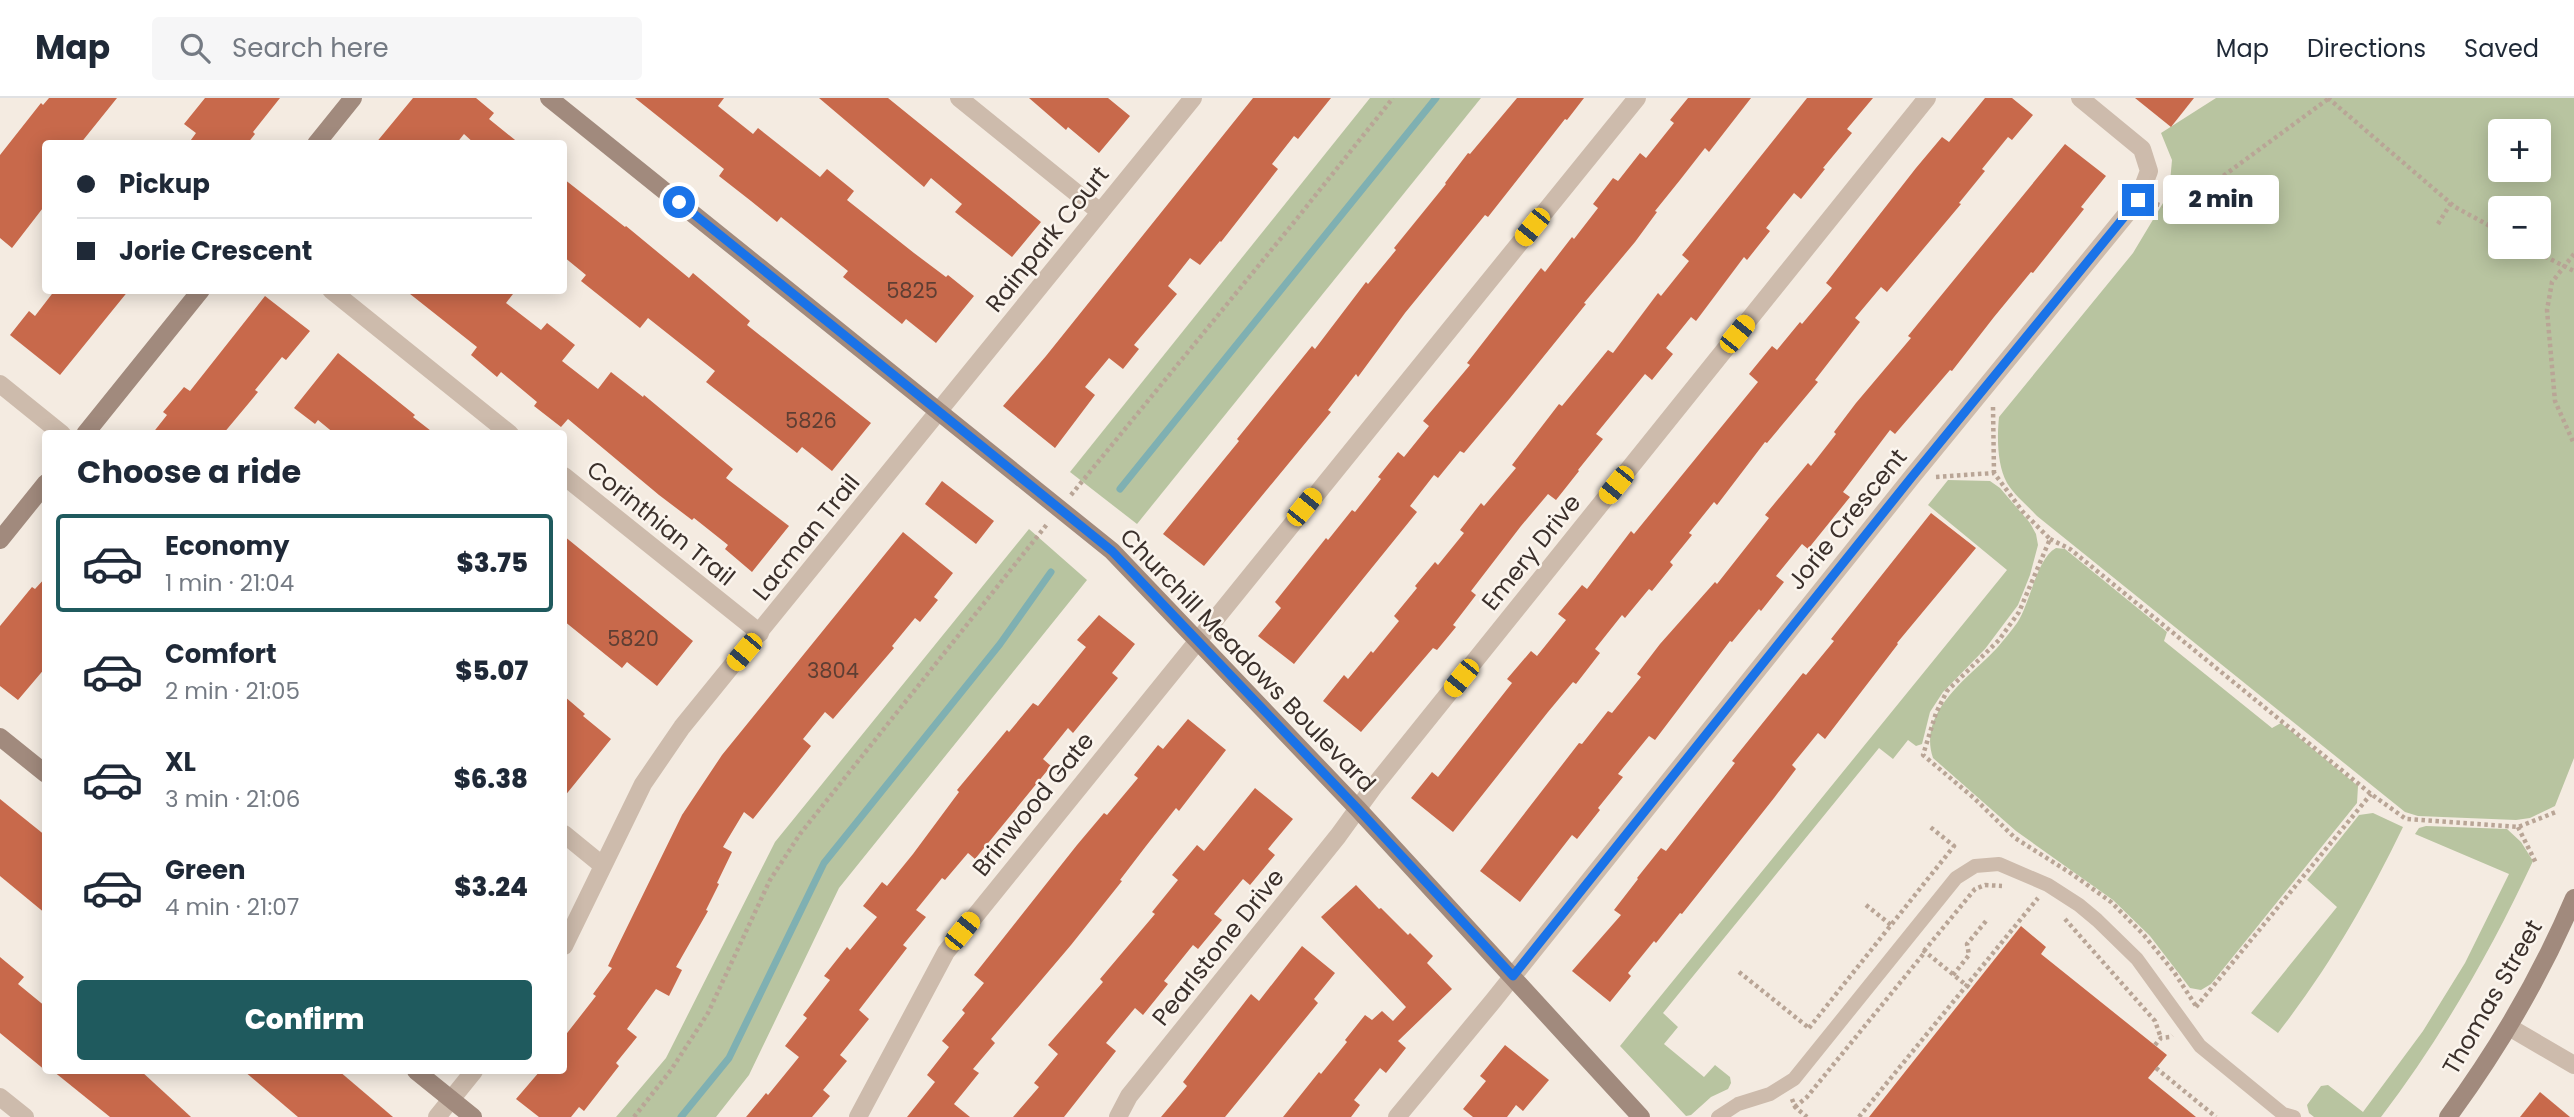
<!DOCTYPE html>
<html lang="en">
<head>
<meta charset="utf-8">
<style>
  body { margin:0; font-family:Poppins,sans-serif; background:#f6f6f7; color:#1f2937; height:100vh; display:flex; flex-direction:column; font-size:26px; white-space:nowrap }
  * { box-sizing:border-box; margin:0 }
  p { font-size:23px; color:#747a83 }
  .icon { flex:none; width:38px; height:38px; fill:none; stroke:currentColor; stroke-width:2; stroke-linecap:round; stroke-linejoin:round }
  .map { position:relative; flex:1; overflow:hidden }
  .panel { position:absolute; left:42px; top:332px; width:525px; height:644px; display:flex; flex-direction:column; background:#fff; border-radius:7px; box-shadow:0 4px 18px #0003 }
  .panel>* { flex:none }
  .banner { position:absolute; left:42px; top:42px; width:525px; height:154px; border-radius:7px; box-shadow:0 4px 18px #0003; display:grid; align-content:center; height:154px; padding:0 35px; background:#fff }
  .controls { position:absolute; left:2488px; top:21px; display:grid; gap:14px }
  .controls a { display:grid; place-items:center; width:63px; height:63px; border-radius:7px; background:#fff; box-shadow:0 4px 18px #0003; font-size:35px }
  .end { position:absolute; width:32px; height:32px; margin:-16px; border:9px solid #1a73e8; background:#fff; box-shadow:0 0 0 4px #fff }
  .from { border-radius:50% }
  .bubble { position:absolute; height:49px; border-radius:7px; background:#fff; box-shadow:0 4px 18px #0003; font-size:23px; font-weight:800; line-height:49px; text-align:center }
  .car { position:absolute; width:21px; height:42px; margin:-21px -10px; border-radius:9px; box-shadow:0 0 5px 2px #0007; background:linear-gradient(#f5c518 24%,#345 0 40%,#f5c518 0 76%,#345 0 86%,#f5c518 0) }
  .banner b { display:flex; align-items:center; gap:24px; height:66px; font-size:26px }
  .banner b+b { border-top:2px solid #e0e1e3 }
  .banner i { width:18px; height:18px; background:#1f2937 }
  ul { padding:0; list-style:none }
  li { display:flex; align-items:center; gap:21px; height:98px; margin:0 14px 10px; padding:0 21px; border:4px solid transparent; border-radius:7px }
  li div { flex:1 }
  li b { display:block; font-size:26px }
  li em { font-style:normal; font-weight:800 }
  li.current { border-color:#1f5a5e }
  li>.icon { width:63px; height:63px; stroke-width:1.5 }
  h2 { padding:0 35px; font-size:32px; line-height:84px }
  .cta { display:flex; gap:14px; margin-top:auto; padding:14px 35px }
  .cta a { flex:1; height:80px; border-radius:7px; background:#1f5a5e; color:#fff; font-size:28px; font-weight:800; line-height:80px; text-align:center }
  header { display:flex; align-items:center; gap:42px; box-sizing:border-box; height:98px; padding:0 35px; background:#fff; border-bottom:2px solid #e0e1e3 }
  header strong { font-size:33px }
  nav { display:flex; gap:38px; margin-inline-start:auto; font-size:24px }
  .search { width:490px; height:63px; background:#f6f6f7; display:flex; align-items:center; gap:18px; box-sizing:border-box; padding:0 24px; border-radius:7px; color:#747a83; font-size:26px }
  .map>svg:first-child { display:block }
</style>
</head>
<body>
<header>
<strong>Map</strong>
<div class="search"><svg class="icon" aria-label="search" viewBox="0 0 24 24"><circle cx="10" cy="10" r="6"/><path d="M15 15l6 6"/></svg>Search here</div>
<nav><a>Map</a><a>Directions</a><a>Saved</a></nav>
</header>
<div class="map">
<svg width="2574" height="1019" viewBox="0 0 2574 1019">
  <rect width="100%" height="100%" fill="#f4ebe1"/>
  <g fill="#b8c4a0" fill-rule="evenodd">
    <path d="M1370,0H1481L1137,426L1070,374Z"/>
    <path d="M2216,0H2574V660L2555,708L2530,720L2516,722L2418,718L2405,714L2037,418C2028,408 2014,397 2007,385C1997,367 1997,339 1999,319L2133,155L2169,95L2172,62L2161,35ZM2501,33H2539V72H2501ZM2501,110H2539V149H2501Z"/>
    <path d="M1948,382L1990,383L2000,390L2030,425L2036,436L2038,447L2030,477L2018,507L1985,551L1943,594L1930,614L1922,646L1916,648L1908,642L1893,661L1879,650L1663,915L1678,929L1664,946L1704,979L1715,967L1730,979L1731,985L1728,991L1711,999L1691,1017L1686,1018L1620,948L2007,472L1928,407Z"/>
    <path d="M1029,431L1087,482L839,790L749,977L716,1019H616L666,960L775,744Z"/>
    <path d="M2056,450L2065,451L2167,534L2164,543L2272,630L2281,625L2358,688L2357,705L2211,886L2201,892L2190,890L2150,838L2113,802L2016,733L1933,660C1917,613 1970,579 1997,550C2004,542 2011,533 2017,525C2031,504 2036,461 2056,450Z"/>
    <path d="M2373,715L2403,729C2366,805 2329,869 2278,935L2251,915L2337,809L2307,782L2359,717Z"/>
    <path d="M2426,728L2507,731L2521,744L2533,763C2491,853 2441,940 2381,1019H2314L2309,1015L2307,1007L2321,988L2328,987L2363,1014L2423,933L2465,865L2509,776L2415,736L2419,730Z"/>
  </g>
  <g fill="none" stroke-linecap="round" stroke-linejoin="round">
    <g stroke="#7fb0b2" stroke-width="7">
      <path d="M1120,391L1436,0"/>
      <path d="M681,1019L729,960L824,765L1000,546L1051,474"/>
    </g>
  </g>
  <g fill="#c8694b">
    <path d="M49,0H117L80,46H46V106L12,150L0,140V57L41,5L43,7Z"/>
    <path d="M205,0H280L253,34L255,36L247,46H188L196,35L184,26Z"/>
    <path d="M413,0H476L494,15L489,21L520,46H475L464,36L456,46H375Z"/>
    <path d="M635,0H724L718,8L753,36L758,30L820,79L827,71L854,93L847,102L914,155L946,179L948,177L974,198L936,245L906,221L902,226L843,179L848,173L781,119L777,124L751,103L719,78L724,71Z"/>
    <path d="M819,0H888L1041,124L1012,159L955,114L962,106L931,80L924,89Z"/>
    <path d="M1029,0H1108L1130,18L1099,55L1068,29L1066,32Z"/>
    <path d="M1253,0H1331L1298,41L1294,38L1272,66L1278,71L1221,144L1220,143L1200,167L1190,160L1168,188L1177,196L1134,247L1139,251L1123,271L1109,260L1085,289L1095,297L1055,350L1003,308L1046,258Z"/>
    <path d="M1517,0H1584L1567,22L1565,21L1488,119L1485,117L1405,215L1358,279L1356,276L1328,312L1331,314L1204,468L1163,436L1239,343L1237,341L1312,248L1315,251L1366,184L1368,186L1396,152L1394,150L1446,86L1445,85L1468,55L1470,56Z"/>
    <path d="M1688,0H1751L1709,54L1705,50L1680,82L1655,113L1657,114L1635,144L1584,205L1586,206L1510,300L1464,355L1460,353L1438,380L1434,377L1410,408L1417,414L1294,566L1258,538L1281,510L1275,504L1326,440L1328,442L1352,412L1355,414L1381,381L1378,379L1398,354L1404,359L1429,328L1423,323L1470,267L1467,265L1541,170L1545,174L1572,139L1574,141L1598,110L1593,106L1613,80L1618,83L1640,55L1646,60L1674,25L1670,22Z"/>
    <path d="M1807,0H1873L1847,31L1852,35L1823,70L1825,71L1801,101L1794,95L1766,130L1770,133L1747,162L1744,159L1696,223L1691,219L1666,250L1673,256L1652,282L1645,276L1596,336L1603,341L1578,372L1579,373L1556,402L1548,396L1521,428L1471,493L1476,497L1453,527L1456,529L1437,552L1433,550L1361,634L1323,603L1344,577L1348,581L1371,553L1373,555L1399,523L1394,518L1417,490L1415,488L1435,464L1438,467L1464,435L1460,432L1481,405L1484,408L1516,370L1512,367L1559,306L1562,308L1608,252L1613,255L1658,195L1661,198L1689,163L1682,157Z"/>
    <path d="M1985,0H2012L2033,17L2012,42L2008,39L1982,71L1985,73L1959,105L1961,106L1887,194L1881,189L1855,220L1860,224L1815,282L1818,284L1767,345L1765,344L1717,407L1714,404L1689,435L1692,437L1670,464L1673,467L1652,493L1649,491L1625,520L1622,517L1595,551L1600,555L1576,586L1573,584L1548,614L1453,734L1411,700L1432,674L1438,679L1512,585L1507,581L1531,553L1537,558L1566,522L1558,516L1582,487L1587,491L1631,433L1634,436L1731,317L1758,284L1749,276L1772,248L1777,252L1800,224L1802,226L1832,190L1826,185L1916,70L1942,39L1949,44Z"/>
    <path d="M2135,0H2194L2171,29Z"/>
    <path d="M2065,46L2106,78L2081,109L2084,111L2033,175L2031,174L1994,219L1952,273L1950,272L1895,336L1890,332L1843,394L1850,399L1808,451L1802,446L1776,478L1784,484L1761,513L1759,511L1732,544L1730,543L1655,642L1649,638L1618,676L1623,679L1598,710L1600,712L1577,741L1572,737L1520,804L1480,773L1579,645L1582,646L1608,613L1612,615L1641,579L1637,576L1660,546L1715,484L1717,486L1769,420L1765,417L1808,365L1811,368L1836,336L1834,334L1856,305L1911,240L1908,238Z"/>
    <path d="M564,81L625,129L626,128L689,180L693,175L750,223L747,227L871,325L832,373L802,349L797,355L706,284L715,273L648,220L640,230L581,183L586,177L564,159Z"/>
    <path d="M55,192H129L60,277L10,237L29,213L35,218Z"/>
    <path d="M405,192H516L506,205L541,232L547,225L575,247L562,263L598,291L611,274L643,299L644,297L733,371L726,380L789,428L752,474L725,451L728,447L694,420L692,422L659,397L568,321L561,329L534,308L537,304L501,274L497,279L471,257L477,249Z"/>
    <path d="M265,198L310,233L286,262L282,259L255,292L258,294L223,336H152L167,317L163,314L184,289L190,293Z"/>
    <path d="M338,255L415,317L413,319L435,336H335L318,322L315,326L294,310Z"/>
    <path d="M942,383L994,423L976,446L925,406Z"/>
    <path d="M1931,415L1976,450L1897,545L1898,546L1825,641L1818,635L1792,667L1796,671L1774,700L1682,816L1680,815L1656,845L1654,843L1628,875L1631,878L1610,904L1572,873L1621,817L1614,812L1638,781L1637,780L1661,750L1666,753L1735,665L1732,663L1803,575L1806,577L1834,543L1831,541Z"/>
    <path d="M903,434L953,475L934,499L938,502L920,524L915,520L892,548L894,550L833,621L825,614L803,641L811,648L753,721L744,714L723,749L732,754L717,785L719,786L706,812L708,813L676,869L682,872L669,898L656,891L627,931L637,939L616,965L619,968L584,1013L579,1009L571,1019H539L516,1001L540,973H564V939L596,898L593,896L612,870L608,868L682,717L722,657Z"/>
    <path d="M564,438L693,543L657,588L627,564L622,570L564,523Z"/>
    <path d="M46,479V569L18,602L0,588V528L32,489L35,491Z"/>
    <path d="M1099,517L1135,546L1112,575L1118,580L1073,635L1068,630L1043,661L1051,668L975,761L968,755L945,782L942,780L916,812L926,819L903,847L907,850L859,912L869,921L840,957L847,963L823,992L830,998L812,1019H746L766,995L768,997L799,959L785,948L807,920L803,917L830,882L824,878L847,849L850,852L877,819L863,808L882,784L887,788L913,756L959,694L957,692L1007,632L1009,634L1033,605L1038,608L1086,549L1077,542Z"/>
    <path d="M564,598L585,616L583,618L611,641L564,699Z"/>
    <path d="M1188,621L1226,652L1179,713L1176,710L1146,748L1120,782L1122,783L1071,847L991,941L995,945L973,971L979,975L954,1006L970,1019H907L935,984L927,977L949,949L942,943L965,915L962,912L984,885L974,877L1077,747L1104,715L1107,717L1138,680L1134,677L1158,647L1163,651Z"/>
    <path d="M1255,690L1293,721L1268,751L1275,757L1250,787L1243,781L1214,816L1222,822L1198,851L1193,847L1164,883L1168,886L1143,917L1135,910L1106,945L1116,953L1064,1019H1013L1039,989L1034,985L1058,956L1048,947L1103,884L1100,881L1155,816L1152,814L1178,782L1172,777L1197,747L1204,753Z"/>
    <path d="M0,701L46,738V816L0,778Z"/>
    <path d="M1356,787L1379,811L1381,810L1408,837L1410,835L1433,858L1427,865L1452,891L1398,943L1406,950L1386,975L1380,970L1354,1002L1360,1007L1351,1019H1283L1319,974L1321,976L1347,944L1345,942L1365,917L1372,922L1382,913L1393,923L1406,909L1321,819Z"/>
    <path d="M2021,828L2046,849L2041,856L2167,957L2148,980L2196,1019H1869Z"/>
    <path d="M1302,848L1335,875L1314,901L1318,905L1225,1019H1161L1187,988L1183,984L1251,896L1259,903Z"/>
    <path d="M0,859L24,879L18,886L46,909V973L0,935Z"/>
    <path d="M1505,947L1549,982L1523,1013L1516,1007L1507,1019H1473L1463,1011L1486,983L1480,978Z"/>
    <path d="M53,973H141L191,1019H110Z"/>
    <path d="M244,973H339L393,1019H298Z"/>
    <path d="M2540,994L2570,1019H2520Z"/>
  </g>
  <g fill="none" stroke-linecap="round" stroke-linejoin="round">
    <g stroke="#b9a596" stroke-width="4.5" stroke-dasharray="3.5 3.5" stroke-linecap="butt">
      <path d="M2328,0L2455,109L2501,134"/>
      <path d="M2156,106L2164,108L2185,106L2328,1"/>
      <path d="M2438,126L2451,105"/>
      <path d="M2526,149L2574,173"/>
      <path d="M2574,156L2552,184L2547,212L2555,303L2574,346"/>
      <path d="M1993,309L1994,375"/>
      <path d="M1936,379L1994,375L2023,414L2050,441L2019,514L1999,542L1947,593L1936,615L1923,657L1974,700L2015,740L2072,776L2111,804L2143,836L2174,874L2196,908"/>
      <path d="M1071,397L1295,123L1393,0"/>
      <path d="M2050,441L2070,451L2371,696L2406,721L2518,729L2556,714"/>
      <path d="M2518,729L2536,765"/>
      <path d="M1866,807L1891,827"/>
      <path d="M2065,821L2155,923L2161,940"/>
      <path d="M1923,852L1971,891"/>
      <path d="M1924,853L1975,791L1985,787L2002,788"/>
      <path d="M1739,874L1809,930"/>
      <path d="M1953,877L1969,857L1967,846L1986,823"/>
      <path d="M2196,909L2371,696"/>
      <path d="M1809,930L1954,748L1929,728"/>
      <path d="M2155,947L2161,940L2170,939L2172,937"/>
      <path d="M2156,970L2216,1019"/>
      <path d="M1792,1001L1795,1009L1807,1019"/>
      <path d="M1795,1009L1807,999L1925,854"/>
      <path d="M634,1019L671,972L708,915L770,782L800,736L1048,425"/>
      <path d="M1859,1019L2038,800"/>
    </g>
    <path stroke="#cdbbac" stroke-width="14" d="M1718,1019L1738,1006L1770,996L1794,981L1956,780L1975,768L1999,766L2048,787L2079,807L2097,822L2137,861L2200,948L2283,1016L2294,1019"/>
    <g stroke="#cdbbac" stroke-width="18">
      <path d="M959,0L1100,114"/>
      <path d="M331,192L510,336"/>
      <path d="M0,286L62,336"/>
      <path d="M564,378L760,535"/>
      <path d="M564,736L602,767"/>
      <path d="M564,848L643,686L682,629L1193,0"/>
      <path d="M2509,929L2574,967"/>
      <path d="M0,999L25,1019"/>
      <path d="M437,1019L474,973"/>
      <path d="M858,1019L946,854L1637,0"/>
      <path d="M1118,1019L1129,998L1338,738L1375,687L1927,0"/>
      <path d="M1397,1019L1493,903L1911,380L2138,102L2149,73L2142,51L2080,0"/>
    </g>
    <g stroke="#a18a7d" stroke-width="18">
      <path d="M549,0L1112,453L1358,711L1641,1019"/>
      <path d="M316,46L353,0"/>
      <path d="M85,336L201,192"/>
      <path d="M0,442L46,385"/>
      <path d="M0,639L46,676"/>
      <path d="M416,973L473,1019"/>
      <path d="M2448,1019C2498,951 2541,878 2574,800"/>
    </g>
  </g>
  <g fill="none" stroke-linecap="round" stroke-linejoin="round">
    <path stroke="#1a73e8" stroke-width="9" d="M679,104L1112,453L1358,711L1513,878L1911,380L2138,102"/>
  </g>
  <g text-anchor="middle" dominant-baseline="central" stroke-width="5" stroke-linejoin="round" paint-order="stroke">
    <g font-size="21" fill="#5e3e33">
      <text x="912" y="192">5825</text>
      <text x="811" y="322">5826</text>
      <text x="633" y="540">5820</text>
      <text x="833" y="572">3804</text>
    </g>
    <g font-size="24" fill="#3b302b" stroke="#fbf5ee">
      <text transform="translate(1047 141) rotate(-51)">Rainpark Court</text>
      <text transform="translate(1847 421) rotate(-51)">Jorie Crescent</text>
      <text transform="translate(661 425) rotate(39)">Corinthian Trail</text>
      <text transform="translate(806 439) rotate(-51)">Lacman Trail</text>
      <text transform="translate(1531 454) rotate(-51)">Emery Drive</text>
      <text transform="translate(1248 562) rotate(46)">Churchill Meadows Boulevard</text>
      <text transform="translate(1033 706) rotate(-51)">Brinwood Gate</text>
      <text transform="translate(1218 849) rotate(-51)">Pearlstone Drive</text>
      <text transform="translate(2492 899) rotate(-60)">Thomas Street</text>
    </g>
  </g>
</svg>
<div class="controls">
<a>+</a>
<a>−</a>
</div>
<i class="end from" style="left:679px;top:104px"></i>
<i class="end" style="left:2138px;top:102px"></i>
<div class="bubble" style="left:2163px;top:77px;width:116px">2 min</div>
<i class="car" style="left:1532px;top:129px;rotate:219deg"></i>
<i class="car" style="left:1737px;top:236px;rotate:39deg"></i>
<i class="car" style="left:1616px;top:387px;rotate:219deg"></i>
<i class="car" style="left:1304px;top:409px;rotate:39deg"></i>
<i class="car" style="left:744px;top:554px;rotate:220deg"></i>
<i class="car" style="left:1461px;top:580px;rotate:219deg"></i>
<i class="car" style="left:962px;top:833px;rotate:39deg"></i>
<div class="banner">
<b><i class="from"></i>Pickup</b>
<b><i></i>Jorie Crescent</b>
</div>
<section class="panel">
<h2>Choose a ride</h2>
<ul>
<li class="current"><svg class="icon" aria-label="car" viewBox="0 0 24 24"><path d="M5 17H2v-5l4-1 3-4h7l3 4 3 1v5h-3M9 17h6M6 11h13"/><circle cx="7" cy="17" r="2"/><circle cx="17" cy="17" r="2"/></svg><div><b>Economy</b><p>1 min · 21:04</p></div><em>$3.75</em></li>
<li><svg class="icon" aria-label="car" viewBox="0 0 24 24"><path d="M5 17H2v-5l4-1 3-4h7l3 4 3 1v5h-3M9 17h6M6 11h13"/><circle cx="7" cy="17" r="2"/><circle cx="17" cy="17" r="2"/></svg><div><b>Comfort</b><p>2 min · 21:05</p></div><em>$5.07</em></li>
<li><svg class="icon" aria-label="car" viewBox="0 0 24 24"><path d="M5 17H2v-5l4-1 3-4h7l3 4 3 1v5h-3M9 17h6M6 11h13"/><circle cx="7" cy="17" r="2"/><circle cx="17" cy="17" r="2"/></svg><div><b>XL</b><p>3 min · 21:06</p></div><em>$6.38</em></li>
<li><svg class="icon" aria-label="car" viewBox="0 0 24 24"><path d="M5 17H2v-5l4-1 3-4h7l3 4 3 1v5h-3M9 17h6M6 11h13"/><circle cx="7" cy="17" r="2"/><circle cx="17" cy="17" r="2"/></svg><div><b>Green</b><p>4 min · 21:07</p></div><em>$3.24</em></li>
</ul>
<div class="cta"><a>Confirm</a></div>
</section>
</div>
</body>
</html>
